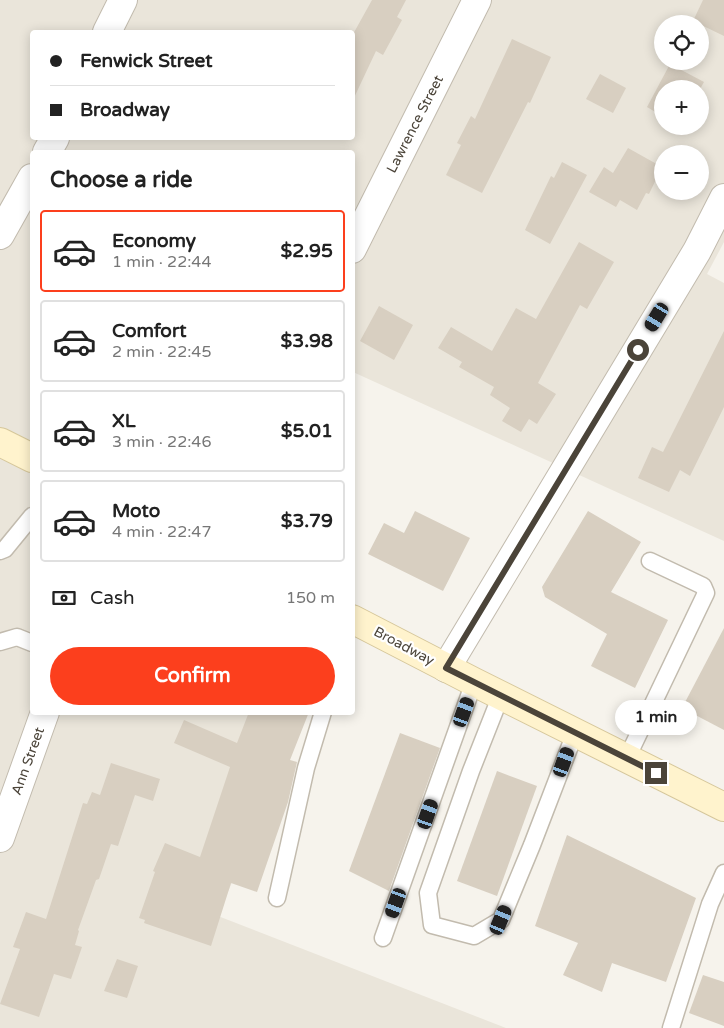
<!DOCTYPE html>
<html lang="en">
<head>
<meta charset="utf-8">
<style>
  body { margin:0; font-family:"Varela Round",sans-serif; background:#f2f2f2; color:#222; height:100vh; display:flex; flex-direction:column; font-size:19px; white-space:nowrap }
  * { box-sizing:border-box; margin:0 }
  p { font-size:16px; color:#767676 }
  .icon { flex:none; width:28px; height:28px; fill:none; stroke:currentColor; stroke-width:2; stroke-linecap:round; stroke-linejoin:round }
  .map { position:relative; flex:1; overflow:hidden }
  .drawer { position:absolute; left:30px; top:150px; width:325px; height:565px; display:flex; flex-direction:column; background:#fff; border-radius:5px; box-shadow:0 2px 12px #0003 }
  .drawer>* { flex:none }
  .guide { position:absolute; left:30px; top:30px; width:325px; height:110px; border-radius:5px; box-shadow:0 2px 12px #0003; display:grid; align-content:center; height:110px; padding:0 20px; background:#fff }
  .fabs { position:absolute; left:654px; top:15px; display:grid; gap:10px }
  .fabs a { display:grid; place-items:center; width:55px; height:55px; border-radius:50%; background:#fff; box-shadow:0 2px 12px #0003; font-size:25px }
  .end { position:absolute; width:22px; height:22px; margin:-11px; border:6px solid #4b4439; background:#fff; box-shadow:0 0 0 2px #fff }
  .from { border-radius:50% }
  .bubble { position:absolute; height:35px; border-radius:18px; background:#fff; box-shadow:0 2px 12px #0003; font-size:16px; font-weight:700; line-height:35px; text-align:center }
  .car { position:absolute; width:15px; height:30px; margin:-15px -8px; border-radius:6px; box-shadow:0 0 4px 1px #0007; background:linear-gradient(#222 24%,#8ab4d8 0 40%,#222 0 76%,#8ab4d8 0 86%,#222 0) }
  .guide b { display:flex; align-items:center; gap:18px; height:48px; font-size:19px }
  .guide b+b { border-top:1px solid #e0e0e0 }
  .guide i { width:12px; height:12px; background:#222 }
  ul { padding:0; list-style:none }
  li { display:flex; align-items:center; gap:15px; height:82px; margin:0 10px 8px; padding:0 10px; border:2px solid #e0e0e0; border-radius:5px }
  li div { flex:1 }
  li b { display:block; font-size:19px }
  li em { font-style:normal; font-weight:700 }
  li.on { border-color:#fc3f1d }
  li>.icon { width:45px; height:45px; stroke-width:1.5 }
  h2 { padding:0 20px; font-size:22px; line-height:60px }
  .pay { display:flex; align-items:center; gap:12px; height:55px; padding:0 20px; font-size:19px }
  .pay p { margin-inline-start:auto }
  .primary-button { display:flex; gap:10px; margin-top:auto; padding:10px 20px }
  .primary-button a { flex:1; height:58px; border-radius:30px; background:#fc3f1d; color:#fff; font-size:20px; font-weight:700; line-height:58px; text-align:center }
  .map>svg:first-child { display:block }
</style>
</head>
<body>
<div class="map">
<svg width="724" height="1028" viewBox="0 0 724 1028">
  <rect width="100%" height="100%" fill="#f6f3ec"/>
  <path fill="#eae5da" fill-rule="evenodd" d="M0,0H724V242L707,274L724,283V541L353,372L352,152H32V712L302,713L218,916L506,1028H0ZM662,24H700V61H662ZM32,32H352V138H32ZM662,89H700V126H662ZM662,154H700V191H662Z"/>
  <g fill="#d8cfc1">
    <path d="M372,0H406L397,17L402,20L383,55L376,51L352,102V36Z"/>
    <path d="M703,0H724V36L693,21Z"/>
    <path d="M512,39L551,57L530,103L528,102L482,193L446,175L461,145L457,143L471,116L475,119Z"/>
    <path d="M670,64L704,82L700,89H662V116L647,107Z"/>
    <path d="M600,74L626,88L613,113L586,99Z"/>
    <path d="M628,148L662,167L649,194L646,193L637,210L620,200L616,207L589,192L604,167L613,173Z"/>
    <path d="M562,162L587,175L550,244L525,230L551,176L554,178Z"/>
    <path d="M579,242L614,262L587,309L580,305L538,383L556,394L537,424L529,419L521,432L502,421L510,408L490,395L494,387L459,367L462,362L438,348L451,327L492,351L516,308L536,319Z"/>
    <path d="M379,306L413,325L394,360L360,341Z"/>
    <path d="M724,331V407L690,476L680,470L669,492L638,478L652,447L663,452Z"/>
    <path d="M415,511L470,538L443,591L368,554L384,523L404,533Z"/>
    <path d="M588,511L641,542L611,592L668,620L635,688L591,666L607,634L545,597L542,587Z"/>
    <path d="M724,628V730L682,708Z"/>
    <path d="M249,712H309L290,760L297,762L288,802L257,892L231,883L211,946L144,923L145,920L139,918L155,872L153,871L165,843L200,857L230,767L174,743L184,720L237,743Z"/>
    <path d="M400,733L440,748L389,891L349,871Z"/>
    <path d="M111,763L160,779L153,801L135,795L118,846L111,844L99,879L96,880L78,930L79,931L75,945L82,947L71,979L54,974L39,1017L0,1004L20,949L13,947L26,912L46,919L83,803L87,804L92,792L100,795Z"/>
    <path d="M497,771L537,786L497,896L457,881Z"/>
    <path d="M567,835L696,898L666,982L612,963L602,992L563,975L578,943L535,926Z"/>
    <path d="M117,959L138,966L127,998L104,991Z"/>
    <path d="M703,975L724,982V1026L689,1013Z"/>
  </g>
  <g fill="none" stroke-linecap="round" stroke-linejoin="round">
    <g stroke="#c2bbae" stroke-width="19">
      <g id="lane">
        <path d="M0,551L5,549L32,516"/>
        <path d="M0,642L17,637L32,643"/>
        <path d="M501,695L471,771L428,893L432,925L474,936L501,920L532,845L575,733"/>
        <path d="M627,758L706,593L703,586L650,561"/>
        <path d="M277,898L306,768L323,712"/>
        <path d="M383,938L474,682"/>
        <path d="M671,1028L710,904L724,873"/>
      </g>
    </g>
    <g stroke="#c2bbae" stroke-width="30">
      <g id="street">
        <path d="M107,32L123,0"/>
        <path d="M47,152L55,138"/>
        <path d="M0,235L32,178"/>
        <path d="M352,249L477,0"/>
        <path d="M446,668L697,251L724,198"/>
        <path d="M0,838L45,712"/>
      </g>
    </g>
    <g stroke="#d6c79b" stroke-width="30">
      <g id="secondary">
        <path d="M0,442L32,458"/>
        <path d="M352,619L474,682L724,807"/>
      </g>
    </g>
    <use href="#lane" stroke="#fff" stroke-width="16"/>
    <use href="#street" stroke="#fff" stroke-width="28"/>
    <use href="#secondary" stroke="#fff3cd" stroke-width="28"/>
  </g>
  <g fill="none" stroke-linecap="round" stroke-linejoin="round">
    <path stroke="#4b4439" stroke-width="6" d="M638,350L446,668L656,773"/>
  </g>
  <g text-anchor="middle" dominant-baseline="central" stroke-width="4.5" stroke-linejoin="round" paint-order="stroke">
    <g font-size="14" fill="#4b4439" stroke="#fff">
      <text transform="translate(415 124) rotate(-63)">Lawrence Street</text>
      <text transform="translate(404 646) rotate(28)">Broadway</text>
      <text transform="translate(28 761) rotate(-70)">Ann Street</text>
    </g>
  </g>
</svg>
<div class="fabs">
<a><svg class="icon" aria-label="locate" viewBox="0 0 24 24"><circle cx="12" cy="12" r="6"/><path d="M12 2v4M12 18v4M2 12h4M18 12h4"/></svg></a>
<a>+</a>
<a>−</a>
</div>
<i class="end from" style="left:638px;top:350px"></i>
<i class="end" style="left:656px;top:773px"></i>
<div class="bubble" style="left:615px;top:700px;width:82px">1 min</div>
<i class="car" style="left:657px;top:317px;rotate:211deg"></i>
<i class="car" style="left:464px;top:712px;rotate:20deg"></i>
<i class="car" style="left:564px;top:762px;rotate:20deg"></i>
<i class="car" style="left:428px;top:814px;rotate:19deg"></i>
<i class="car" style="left:396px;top:903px;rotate:200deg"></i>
<i class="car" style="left:501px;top:920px;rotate:23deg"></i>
<div class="guide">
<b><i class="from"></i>Fenwick Street</b>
<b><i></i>Broadway</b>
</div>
<section class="drawer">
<h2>Choose a ride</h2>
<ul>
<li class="on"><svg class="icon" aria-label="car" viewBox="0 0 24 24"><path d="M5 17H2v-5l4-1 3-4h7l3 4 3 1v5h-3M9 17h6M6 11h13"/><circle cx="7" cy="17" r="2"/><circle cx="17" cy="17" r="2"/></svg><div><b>Economy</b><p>1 min · 22:44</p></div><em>$2.95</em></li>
<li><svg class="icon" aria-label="car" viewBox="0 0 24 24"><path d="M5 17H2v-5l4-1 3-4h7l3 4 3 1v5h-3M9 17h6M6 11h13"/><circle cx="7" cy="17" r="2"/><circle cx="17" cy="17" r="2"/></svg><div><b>Comfort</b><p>2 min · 22:45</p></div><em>$3.98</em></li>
<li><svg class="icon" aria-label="car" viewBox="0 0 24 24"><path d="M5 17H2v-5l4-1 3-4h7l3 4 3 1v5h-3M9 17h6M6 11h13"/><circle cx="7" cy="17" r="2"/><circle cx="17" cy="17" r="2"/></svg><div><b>XL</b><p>3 min · 22:46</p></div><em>$5.01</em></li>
<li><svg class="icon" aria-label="car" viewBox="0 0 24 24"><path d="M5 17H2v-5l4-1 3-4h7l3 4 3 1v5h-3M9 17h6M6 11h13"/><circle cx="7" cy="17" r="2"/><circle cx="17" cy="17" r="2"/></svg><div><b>Moto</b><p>4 min · 22:47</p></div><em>$3.79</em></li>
</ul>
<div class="pay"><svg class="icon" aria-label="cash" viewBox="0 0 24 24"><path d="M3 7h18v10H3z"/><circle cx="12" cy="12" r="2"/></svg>Cash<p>150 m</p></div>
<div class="primary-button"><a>Confirm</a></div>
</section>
</div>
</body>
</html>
